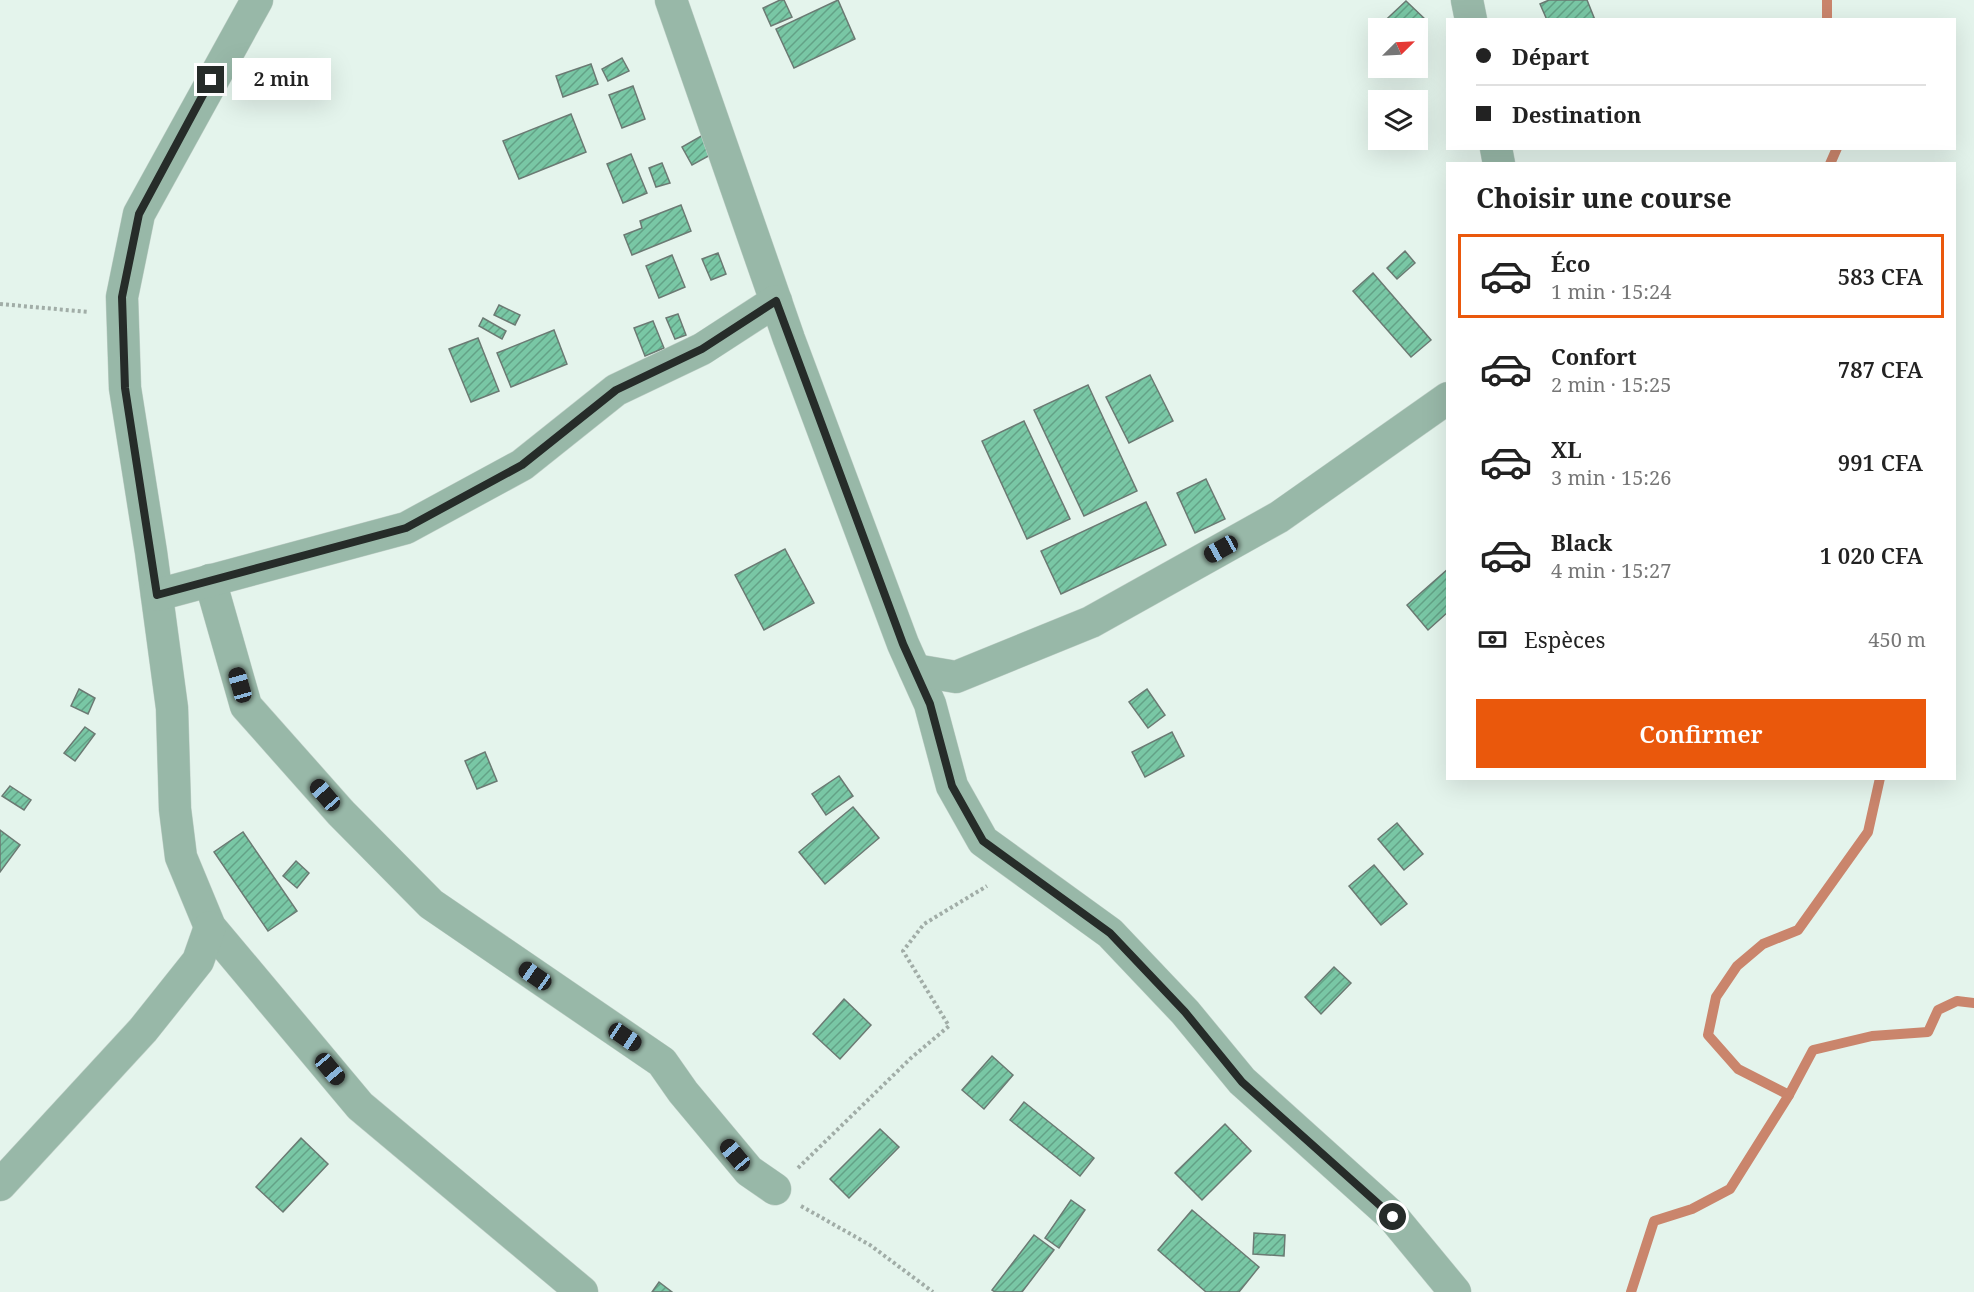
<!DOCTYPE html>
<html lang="fr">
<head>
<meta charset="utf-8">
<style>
  body { margin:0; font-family:"Noto Serif",serif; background:#f2f2f2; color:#222; height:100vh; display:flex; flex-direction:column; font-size:22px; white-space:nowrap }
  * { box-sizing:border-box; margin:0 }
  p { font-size:20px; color:#767676 }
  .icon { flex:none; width:33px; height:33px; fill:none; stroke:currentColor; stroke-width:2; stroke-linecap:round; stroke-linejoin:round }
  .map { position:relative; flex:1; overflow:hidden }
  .details { position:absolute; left:1446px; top:162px; width:510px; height:618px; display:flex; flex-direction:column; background:#fff; border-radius:0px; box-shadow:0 6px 24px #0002 }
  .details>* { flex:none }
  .banner { position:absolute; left:1446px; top:18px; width:510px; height:132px; border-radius:0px; box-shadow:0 6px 24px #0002; display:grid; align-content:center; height:132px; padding:0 30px; background:#fff }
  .needle { width:39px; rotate:66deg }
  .tools { position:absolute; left:1368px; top:18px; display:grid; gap:12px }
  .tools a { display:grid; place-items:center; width:60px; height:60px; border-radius:0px; background:#fff; box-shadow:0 6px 24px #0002; font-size:30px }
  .end { position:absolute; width:27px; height:27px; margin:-14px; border:8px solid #262c29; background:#fff; box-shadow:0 0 0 3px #fff }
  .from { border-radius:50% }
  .bubble { position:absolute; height:42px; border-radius:0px; background:#fff; box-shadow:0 6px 24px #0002; font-size:20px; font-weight:600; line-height:42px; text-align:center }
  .car { position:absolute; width:18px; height:36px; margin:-18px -9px; border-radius:8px; box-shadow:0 0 4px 2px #0007; background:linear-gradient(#222 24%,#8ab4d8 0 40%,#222 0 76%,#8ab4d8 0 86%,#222 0) }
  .banner b { display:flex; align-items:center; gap:21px; height:57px; font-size:22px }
  .banner b+b { border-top:2px solid #e0e0e0 }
  .banner i { width:15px; height:15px; background:#222 }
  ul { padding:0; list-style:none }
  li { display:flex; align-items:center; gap:18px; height:84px; margin:0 12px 9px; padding:0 18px; border:3px solid transparent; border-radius:0px }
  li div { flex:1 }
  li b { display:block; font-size:22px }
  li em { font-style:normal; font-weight:600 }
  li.active { border-color:#ea580c }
  li>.icon { width:54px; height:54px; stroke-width:1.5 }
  h2 { padding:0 30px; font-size:27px; line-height:72px }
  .pay { display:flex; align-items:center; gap:15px; height:66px; padding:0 30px; font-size:22px }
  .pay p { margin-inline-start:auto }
  .button { display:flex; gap:12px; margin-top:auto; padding:12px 30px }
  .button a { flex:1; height:69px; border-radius:0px; background:#ea580c; color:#fff; font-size:24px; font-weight:600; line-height:69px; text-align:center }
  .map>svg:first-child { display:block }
</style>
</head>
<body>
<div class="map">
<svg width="1974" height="1292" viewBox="0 0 1974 1292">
  <defs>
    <pattern id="building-hatch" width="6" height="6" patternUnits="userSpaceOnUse" patternTransform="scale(1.5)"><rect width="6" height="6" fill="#79c7a5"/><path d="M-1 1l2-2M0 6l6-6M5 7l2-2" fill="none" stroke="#63a286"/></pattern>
  </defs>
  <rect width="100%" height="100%" fill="#e4f4ec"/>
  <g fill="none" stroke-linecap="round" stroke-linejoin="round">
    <g stroke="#ca856c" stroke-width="10">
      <path d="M1827,0V20"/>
      <path d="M1830,164L1837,148"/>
      <path d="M1789,1095L1738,1069L1708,1035L1716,997L1737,966L1763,944L1798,930L1868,832L1880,778"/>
      <path d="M1631,1292L1654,1221L1692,1209L1730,1189L1789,1095L1813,1050L1872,1036L1928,1032L1938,1010L1957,1001L1974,1003"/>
    </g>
  </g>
  <g fill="url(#building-hatch)" stroke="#6b7a73" stroke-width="1.5">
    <path d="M780,0H784L792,17L771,26L763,8Z"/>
    <path d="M838,0L855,39L794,68L776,29Z"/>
    <path d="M1549,0H1587L1595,20H1547L1540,4Z"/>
    <path d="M1406,1L1427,21L1418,30L1378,28V35L1374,31Z"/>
    <path d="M622,58L629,71L608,81L602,69Z"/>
    <path d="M591,64L598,84L563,97L556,76Z"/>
    <path d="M633,86L645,119L622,128L609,95Z"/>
    <path d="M571,114L586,152L519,179L503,141Z"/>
    <path d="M703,135L714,153L692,165L682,147Z"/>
    <path d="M631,154L647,193L623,203L607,164Z"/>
    <path d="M662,163L670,183L656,187L649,168Z"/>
    <path d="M681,205L691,231L632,255L624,235L642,228L640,221Z"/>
    <path d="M1405,251L1415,263L1397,279L1387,268Z"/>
    <path d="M718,253L726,274L711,280L702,259Z"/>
    <path d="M672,255L685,287L659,298L646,266Z"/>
    <path d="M1373,273L1431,340L1411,357L1353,291Z"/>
    <path d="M499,305L520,315L515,325L494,315Z"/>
    <path d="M678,314L686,335L675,339L666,318Z"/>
    <path d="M483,318L506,331L502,339L479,326Z"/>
    <path d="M653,321L664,348L645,356L634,328Z"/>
    <path d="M554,330L567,364L511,387L497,353Z"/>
    <path d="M478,338L499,391L471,402L449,349Z"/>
    <path d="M1150,375L1173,421L1129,443L1106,397Z"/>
    <path d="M1088,385L1137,491L1084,516L1034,410Z"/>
    <path d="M1024,421L1070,519L1027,539L982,441Z"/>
    <path d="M1206,479L1225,519L1195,533L1177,493Z"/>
    <path d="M1146,502L1166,545L1061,594L1041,551Z"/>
    <path d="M785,549L814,603L764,630L735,575Z"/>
    <path d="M1448,569V612L1428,630L1407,605Z"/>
    <path d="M79,689L95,698L88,714L71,706Z"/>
    <path d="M1147,689L1165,715L1148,728L1129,702Z"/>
    <path d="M85,727L95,734L75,761L64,753Z"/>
    <path d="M1172,732L1184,756L1145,777L1132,752Z"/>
    <path d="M485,752L497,781L477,789L465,761Z"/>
    <path d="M839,776L853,796L826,815L812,794Z"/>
    <path d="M10,786L31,800L24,810L2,796Z"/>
    <path d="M853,807L879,838L825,884L799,852Z"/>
    <path d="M1397,823L1423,854L1404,870L1378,839Z"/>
    <path d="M0,830L20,845L0,872Z"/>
    <path d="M243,832L297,911L268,931L214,852Z"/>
    <path d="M296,861L309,873L297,888L283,876Z"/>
    <path d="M1374,865L1407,904L1381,925L1349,886Z"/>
    <path d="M1334,967L1351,983L1321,1014L1305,997Z"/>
    <path d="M844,999L871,1025L840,1059L813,1034Z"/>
    <path d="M992,1056L1013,1075L984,1109L962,1090Z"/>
    <path d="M1024,1102L1094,1158L1080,1176L1010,1120Z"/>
    <path d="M1225,1124L1251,1151L1202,1200L1175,1173Z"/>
    <path d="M880,1129L899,1147L849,1198L830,1179Z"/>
    <path d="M301,1138L328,1164L283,1212L256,1187Z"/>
    <path d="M1071,1200L1085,1210L1059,1248L1045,1238Z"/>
    <path d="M1192,1210L1259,1267L1239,1292H1206L1158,1250Z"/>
    <path d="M1254,1233L1285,1235L1284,1256L1253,1254Z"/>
    <path d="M1034,1235L1054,1250L1022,1292H995L992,1290Z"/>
    <path d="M659,1282L672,1292H652Z"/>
  </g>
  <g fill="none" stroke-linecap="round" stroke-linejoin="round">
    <g stroke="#c2d0c9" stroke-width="33">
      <g id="street">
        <path d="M257,0L139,214L122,297L125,388L151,552L172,708L175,809L181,857L210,927L360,1106L582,1292"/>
        <path d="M671,0L789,339L903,644L930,704L952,786L983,841L1110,933L1185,1012L1242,1081L1393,1217L1455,1292"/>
        <path d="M1467,0L1471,20"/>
        <path d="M1496,148L1499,164"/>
        <path d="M210,580L246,706L341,813L431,904L662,1062L683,1092L749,1171L775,1189"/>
        <path d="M157,595L406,528L522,465L616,390L702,349L776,301"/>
        <path d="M915,670L956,677L1091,622L1279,517L1448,398"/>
        <path d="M0,1185L143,1030L198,961L210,927"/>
      </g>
    </g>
    <g stroke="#a1ada7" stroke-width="4" stroke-dasharray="3 3" stroke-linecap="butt">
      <path d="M0,304L89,312"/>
      <path d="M798,1168L911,1058L949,1026L903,951L924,924L987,886"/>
      <path d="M801,1206L870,1245L933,1292"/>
    </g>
    <use href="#street" stroke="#98b8a8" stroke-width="32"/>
  </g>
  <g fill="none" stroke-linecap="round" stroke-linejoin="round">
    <path stroke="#262c29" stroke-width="8" d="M211,80L139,214L122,297L125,388L157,595L406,528L522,465L616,390L702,349L776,301L903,644L930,704L952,786L983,841L1110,933L1185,1012L1242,1082L1393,1217"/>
  </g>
</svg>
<div class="tools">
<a><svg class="needle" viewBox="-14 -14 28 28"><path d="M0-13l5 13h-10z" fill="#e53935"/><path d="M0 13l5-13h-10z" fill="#767676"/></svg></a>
<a><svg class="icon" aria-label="layers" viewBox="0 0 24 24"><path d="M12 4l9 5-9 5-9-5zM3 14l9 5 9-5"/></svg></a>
</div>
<i class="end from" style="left:1393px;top:1217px"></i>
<i class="end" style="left:211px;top:80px"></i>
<div class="bubble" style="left:232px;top:58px;width:99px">2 min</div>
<i class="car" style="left:1221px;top:549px;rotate:241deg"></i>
<i class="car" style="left:240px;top:685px;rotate:344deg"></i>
<i class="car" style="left:325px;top:795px;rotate:319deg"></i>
<i class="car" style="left:535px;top:976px;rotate:305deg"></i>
<i class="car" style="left:625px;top:1037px;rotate:124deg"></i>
<i class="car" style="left:330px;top:1069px;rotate:140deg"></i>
<i class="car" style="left:735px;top:1155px;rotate:320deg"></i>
<div class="banner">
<b><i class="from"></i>Départ</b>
<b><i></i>Destination</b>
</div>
<section class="details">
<h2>Choisir une course</h2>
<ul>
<li class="active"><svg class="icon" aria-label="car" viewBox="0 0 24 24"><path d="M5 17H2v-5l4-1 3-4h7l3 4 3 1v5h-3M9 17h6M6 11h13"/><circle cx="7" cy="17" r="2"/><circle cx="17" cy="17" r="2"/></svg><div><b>Éco</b><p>1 min · 15:24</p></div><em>583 CFA</em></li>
<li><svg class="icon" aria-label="car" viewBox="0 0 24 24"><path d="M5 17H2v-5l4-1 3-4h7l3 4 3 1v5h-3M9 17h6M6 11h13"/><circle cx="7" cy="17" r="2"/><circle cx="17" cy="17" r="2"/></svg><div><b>Confort</b><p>2 min · 15:25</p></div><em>787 CFA</em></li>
<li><svg class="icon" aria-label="car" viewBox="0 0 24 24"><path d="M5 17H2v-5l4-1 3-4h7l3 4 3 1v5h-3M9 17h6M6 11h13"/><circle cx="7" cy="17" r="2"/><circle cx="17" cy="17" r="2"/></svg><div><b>XL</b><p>3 min · 15:26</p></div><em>991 CFA</em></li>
<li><svg class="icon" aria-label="car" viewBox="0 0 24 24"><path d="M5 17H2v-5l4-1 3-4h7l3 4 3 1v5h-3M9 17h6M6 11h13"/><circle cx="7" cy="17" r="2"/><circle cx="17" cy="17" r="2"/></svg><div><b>Black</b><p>4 min · 15:27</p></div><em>1 020 CFA</em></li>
</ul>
<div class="pay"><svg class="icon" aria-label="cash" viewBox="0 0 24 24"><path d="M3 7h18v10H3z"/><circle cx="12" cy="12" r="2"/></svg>Espèces<p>450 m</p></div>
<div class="button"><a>Confirmer</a></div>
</section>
</div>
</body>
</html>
